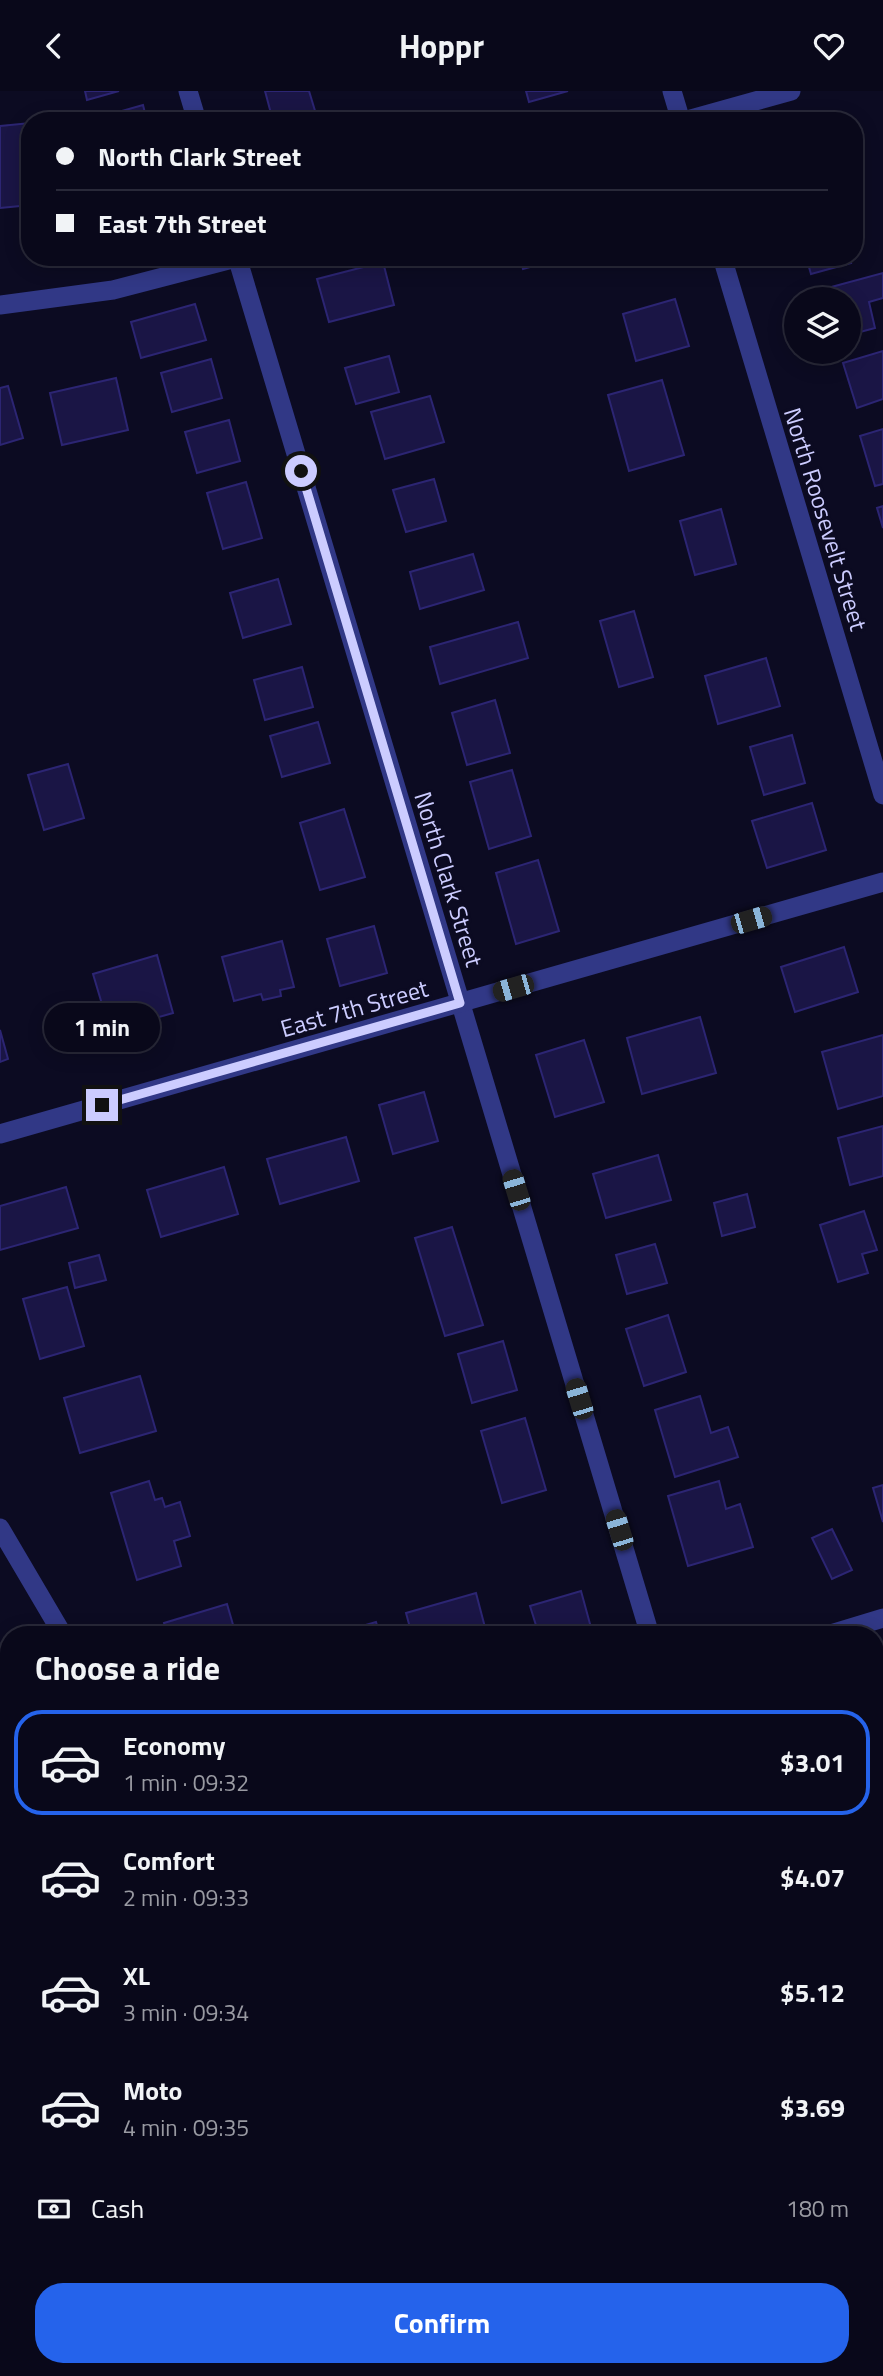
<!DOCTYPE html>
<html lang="en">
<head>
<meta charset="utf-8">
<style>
  body { margin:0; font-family:"Titillium Web",sans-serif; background:#121123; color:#f1f3f6; height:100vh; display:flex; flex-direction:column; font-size:26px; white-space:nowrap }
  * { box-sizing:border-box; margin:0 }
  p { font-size:23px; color:#999aa2 }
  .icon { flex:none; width:38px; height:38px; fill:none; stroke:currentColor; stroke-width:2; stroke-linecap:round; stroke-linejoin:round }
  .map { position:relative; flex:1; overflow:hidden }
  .side { position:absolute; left:0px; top:1535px; width:884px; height:751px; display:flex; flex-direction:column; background:#09081a; border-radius:28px 28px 0 0; box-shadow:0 4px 18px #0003,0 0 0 2px #292939 }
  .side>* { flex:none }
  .guide { position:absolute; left:21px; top:21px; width:842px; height:154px; border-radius:28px; box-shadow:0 4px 18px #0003,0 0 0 2px #292939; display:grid; align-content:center; height:154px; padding:0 35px; background:#09081a }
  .tools { position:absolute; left:784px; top:196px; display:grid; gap:14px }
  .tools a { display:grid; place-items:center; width:77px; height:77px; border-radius:50%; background:#09081a; box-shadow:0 4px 18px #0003,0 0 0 2px #292939; font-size:35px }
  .end { position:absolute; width:32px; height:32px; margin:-16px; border:9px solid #ccf; background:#111; box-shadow:0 0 0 4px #111 }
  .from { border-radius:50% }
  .bubble { position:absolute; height:49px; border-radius:24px; background:#09081a; box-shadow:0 4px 18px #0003,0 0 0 2px #292939; font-size:23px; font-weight:700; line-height:49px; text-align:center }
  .car { position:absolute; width:21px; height:42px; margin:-21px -10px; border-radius:9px; box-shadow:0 0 5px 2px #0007; background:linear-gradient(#222 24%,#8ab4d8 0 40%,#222 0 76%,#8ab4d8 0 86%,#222 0) }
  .guide b { display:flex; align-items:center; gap:24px; height:66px; font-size:26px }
  .guide b+b { border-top:2px solid #292939 }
  .guide i { width:18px; height:18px; background:#f1f3f6 }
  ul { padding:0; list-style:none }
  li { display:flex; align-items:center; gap:21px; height:105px; margin:0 14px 10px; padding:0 21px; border:4px solid transparent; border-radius:28px }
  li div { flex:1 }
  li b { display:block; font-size:26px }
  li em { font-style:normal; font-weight:700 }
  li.current { border-color:#2563eb }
  li>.icon { width:63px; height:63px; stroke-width:1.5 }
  h2 { padding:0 35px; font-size:32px; line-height:84px }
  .pay { display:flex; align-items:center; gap:18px; height:77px; padding:0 35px; font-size:26px }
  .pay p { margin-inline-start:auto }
  .button { display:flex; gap:14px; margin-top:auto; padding:14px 35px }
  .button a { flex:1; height:80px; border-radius:28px; background:#2563eb; color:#fff; font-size:28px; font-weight:700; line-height:80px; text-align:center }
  header { display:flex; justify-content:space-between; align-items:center; height:91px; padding:0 35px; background:#09081a; font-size:32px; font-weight:700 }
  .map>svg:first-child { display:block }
</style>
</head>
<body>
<header><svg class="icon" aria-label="back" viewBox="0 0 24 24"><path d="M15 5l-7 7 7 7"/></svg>Hoppr<svg class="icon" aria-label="heart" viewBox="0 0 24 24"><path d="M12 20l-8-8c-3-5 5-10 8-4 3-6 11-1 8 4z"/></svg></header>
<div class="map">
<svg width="883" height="2285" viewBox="0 0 883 2285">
  <rect width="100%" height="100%" fill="#0c0b22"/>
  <g fill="#1a1545" stroke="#2c2573" stroke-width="2">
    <path d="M85,0H119L87,9Z"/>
    <path d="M265,0H309L316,23L293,30H273Z"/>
    <path d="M526,0H568L529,11Z"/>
    <path d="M143,14L147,30H91L90,29Z"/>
    <path d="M30,32V114L0,117V35Z"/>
    <path d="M520,166H566L523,178Z"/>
    <path d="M618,166H648L621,174Z"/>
    <path d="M806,166H849L851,172L811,183Z"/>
    <path d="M383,171L394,214L329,231L317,188Z"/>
    <path d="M883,182V207L869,211L875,237L849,244V208H827L824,198Z"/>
    <path d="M675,208L689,255L636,270L623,223Z"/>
    <path d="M195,213L206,249L141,267L131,231Z"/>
    <path d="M883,260V308L857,317L843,272Z"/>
    <path d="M389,265L399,301L356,313L345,277Z"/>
    <path d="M211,268L222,307L172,321L161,282Z"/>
    <path d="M116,287L128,339L62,354L50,302Z"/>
    <path d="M662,289L684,364L629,380L608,304Z"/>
    <path d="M8,295L23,347L0,354V297Z"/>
    <path d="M430,305L444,351L385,368L371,321Z"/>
    <path d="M229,329L240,370L197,382L185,341Z"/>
    <path d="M883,338V393L875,395L860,345Z"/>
    <path d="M434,388L446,430L406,441L393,399Z"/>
    <path d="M246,391L262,447L223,458L207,402Z"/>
    <path d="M883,415V437L877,417Z"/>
    <path d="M721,418L736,473L695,484L680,430Z"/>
    <path d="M473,463L484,499L420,518L410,481Z"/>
    <path d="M278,488L291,533L243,547L230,502Z"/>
    <path d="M634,520L653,586L619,596L600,530Z"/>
    <path d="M518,531L528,567L440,593L430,556Z"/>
    <path d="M766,567L780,615L718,633L705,585Z"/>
    <path d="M302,576L313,616L265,629L254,589Z"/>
    <path d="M495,609L510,662L467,674L452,622Z"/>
    <path d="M318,631L330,672L282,686L270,645Z"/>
    <path d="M792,644L805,692L764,704L750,656Z"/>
    <path d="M68,673L84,727L44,739L28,684Z"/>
    <path d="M512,679L531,745L489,758L470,691Z"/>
    <path d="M812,712L826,759L767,777L752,730Z"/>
    <path d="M344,718L365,786L320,799L300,732Z"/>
    <path d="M538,769L559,840L516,853L496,782Z"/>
    <path d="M374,835L387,882L340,895L327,848Z"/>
    <path d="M282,850L294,896L280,899L281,905L263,909L261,903L234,910L222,866Z"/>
    <path d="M844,856L858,901L795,921L781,876Z"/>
    <path d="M157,864L173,922L110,940L93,883Z"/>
    <path d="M700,926L716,982L642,1003L627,947Z"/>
    <path d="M0,939L8,968L0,971Z"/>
    <path d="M883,944V1005L838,1018L822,961Z"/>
    <path d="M584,949L604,1011L555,1026L536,964Z"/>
    <path d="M424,1001L438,1050L393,1063L379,1014Z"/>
    <path d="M883,1035V1085L850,1094L838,1047Z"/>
    <path d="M346,1046L359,1090L280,1113L267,1068Z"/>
    <path d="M658,1064L671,1109L606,1127L593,1083Z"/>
    <path d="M224,1076L238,1123L161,1146L147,1099Z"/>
    <path d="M66,1096L78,1137L0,1159V1115Z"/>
    <path d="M747,1103L755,1136L722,1145L714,1112Z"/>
    <path d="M864,1120L877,1159L862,1163L868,1182L838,1191L820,1134Z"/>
    <path d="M452,1136L483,1234L445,1245L415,1147Z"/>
    <path d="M655,1153L667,1192L627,1203L616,1164Z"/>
    <path d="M99,1164L106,1189L75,1197L69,1172Z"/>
    <path d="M67,1196L84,1255L40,1268L23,1208Z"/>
    <path d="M668,1224L686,1281L644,1295L626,1238Z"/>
    <path d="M503,1250L517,1299L472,1312L458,1263Z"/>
    <path d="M140,1285L156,1340L80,1362L64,1307Z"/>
    <path d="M700,1305L711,1342L728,1336L738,1366L675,1386L655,1319Z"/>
    <path d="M525,1327L546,1399L502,1412L481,1340Z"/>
    <path d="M149,1390L155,1409L162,1407L165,1416L180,1411L190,1445L174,1450L181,1475L137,1489L111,1402Z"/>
    <path d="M719,1390L726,1418L740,1413L753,1456L688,1475L668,1405Z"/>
    <path d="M883,1394V1431L873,1397Z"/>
    <path d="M832,1438L852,1479L832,1488L812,1447Z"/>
    <path d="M581,1500L593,1544H539L530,1515Z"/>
    <path d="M476,1502L487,1544H412L406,1522Z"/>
    <path d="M227,1513L236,1544H167L164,1532Z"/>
    <path d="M376,1531L380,1544H331Z"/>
    <path d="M0,1588L8,1609L0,1612Z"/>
    <path d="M881,1903L883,1934L880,1935L882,1939L875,1941V1905Z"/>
    <path d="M883,1969V2028L878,2030L875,2021V1972Z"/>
    <path d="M883,2059V2107L875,2109V2061Z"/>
    <path d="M94,2277H167L169,2285H96Z"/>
    <path d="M203,2277H247L249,2285H205Z"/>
    <path d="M436,2277H486L489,2285H439Z"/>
    <path d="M792,2277H870L872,2285H794Z"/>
  </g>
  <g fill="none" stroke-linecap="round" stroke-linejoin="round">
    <g stroke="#313886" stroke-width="19">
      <path d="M188,0L197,30"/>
      <path d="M672,0L681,30"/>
      <path d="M684,30L791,0"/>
      <path d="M237,166L650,1544"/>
      <path d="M722,166L883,704"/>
      <path d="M0,214L113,199L240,166"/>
      <path d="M0,1043L883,791"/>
      <path d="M0,1437L63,1544"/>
      <path d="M827,1544L883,1527"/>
      <path d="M0,1733L9,1734"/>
      <path d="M0,2194L9,2191"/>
      <path d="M308,2277L310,2285"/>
    </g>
  </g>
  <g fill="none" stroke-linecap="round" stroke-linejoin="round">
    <path stroke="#ccf" stroke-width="9" d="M102,1014L460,912L301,380"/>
  </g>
  <g text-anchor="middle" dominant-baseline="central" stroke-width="6" stroke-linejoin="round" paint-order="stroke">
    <g font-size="24" fill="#ccf" stroke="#0c0b22">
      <text transform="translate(826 428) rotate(73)">North Roosevelt Street</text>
      <text transform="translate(449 788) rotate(73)">North Clark Street</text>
      <text transform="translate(354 917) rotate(-16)">East 7th Street</text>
    </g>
  </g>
</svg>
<div class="tools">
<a><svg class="icon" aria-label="layers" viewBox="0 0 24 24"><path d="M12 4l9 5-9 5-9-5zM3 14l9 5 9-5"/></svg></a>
</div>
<i class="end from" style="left:301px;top:380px"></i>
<i class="end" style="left:102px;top:1014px"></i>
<div class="bubble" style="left:44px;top:912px;width:116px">1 min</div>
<i class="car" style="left:751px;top:829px;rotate:74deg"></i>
<i class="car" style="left:513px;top:897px;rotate:254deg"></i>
<i class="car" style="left:516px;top:1099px;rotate:343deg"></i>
<i class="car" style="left:579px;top:1308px;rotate:343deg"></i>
<i class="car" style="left:619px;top:1439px;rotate:343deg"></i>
<div class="guide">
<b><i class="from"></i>North Clark Street</b>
<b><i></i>East 7th Street</b>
</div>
<section class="side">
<h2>Choose a ride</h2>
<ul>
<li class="current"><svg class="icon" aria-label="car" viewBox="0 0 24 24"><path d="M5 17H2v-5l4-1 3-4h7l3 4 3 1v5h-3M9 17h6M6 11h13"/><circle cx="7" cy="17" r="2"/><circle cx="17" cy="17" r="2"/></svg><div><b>Economy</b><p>1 min · 09:32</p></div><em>$3.01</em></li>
<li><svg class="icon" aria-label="car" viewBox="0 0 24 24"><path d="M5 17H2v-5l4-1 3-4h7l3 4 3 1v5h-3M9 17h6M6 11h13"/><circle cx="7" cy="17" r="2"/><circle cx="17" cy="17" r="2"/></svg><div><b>Comfort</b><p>2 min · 09:33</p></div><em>$4.07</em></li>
<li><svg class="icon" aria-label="car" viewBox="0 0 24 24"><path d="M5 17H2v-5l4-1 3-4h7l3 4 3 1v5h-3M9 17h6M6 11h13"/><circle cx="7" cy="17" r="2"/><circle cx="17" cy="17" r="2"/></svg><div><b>XL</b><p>3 min · 09:34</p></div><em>$5.12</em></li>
<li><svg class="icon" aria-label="car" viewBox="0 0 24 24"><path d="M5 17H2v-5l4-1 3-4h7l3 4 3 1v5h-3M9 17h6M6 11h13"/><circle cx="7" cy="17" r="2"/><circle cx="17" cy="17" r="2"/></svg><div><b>Moto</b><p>4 min · 09:35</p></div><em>$3.69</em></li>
</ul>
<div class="pay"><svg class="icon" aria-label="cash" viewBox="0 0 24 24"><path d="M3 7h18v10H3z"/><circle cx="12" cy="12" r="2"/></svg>Cash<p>180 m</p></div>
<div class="button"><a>Confirm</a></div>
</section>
</div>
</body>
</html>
